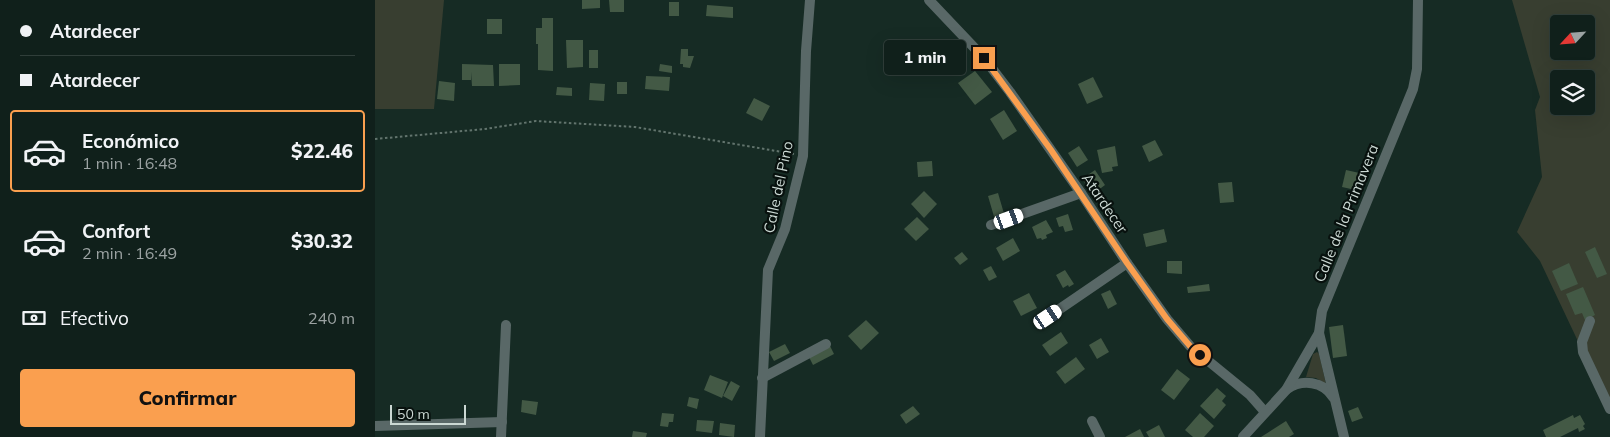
<!DOCTYPE html>
<html lang="es">
<head>
<meta charset="utf-8">
<style>
  body { margin:0; font-family:Mulish,sans-serif; background:#192824; color:#f1f3f6; height:100vh; display:flex; flex-direction:column; font-size:19px; white-space:nowrap }
  * { box-sizing:border-box; margin:0 }
  p { font-size:16px; color:#9ca3a3 }
  .icon { flex:none; width:28px; height:28px; fill:none; stroke:currentColor; stroke-width:2; stroke-linecap:round; stroke-linejoin:round }
  .map { position:relative; flex:1; overflow:hidden }
  .side { display:flex; flex-direction:column; background:#10201b; width:375px }
  .side>* { flex:none }
  .top-card { display:grid; align-content:center; height:110px; padding:0 20px; background:#10201b }
  .needle { width:32px; rotate:244deg }
  .fabs { position:absolute; left:1175px; top:15px; display:grid; gap:10px }
  .fabs a { display:grid; place-items:center; width:45px; height:45px; border-radius:5px; background:#10201b; box-shadow:0 5px 20px #0002,0 0 0 1px #303e3a; font-size:25px }
  .scale { position:absolute; left:15px; bottom:12px; width:76px; box-sizing:border-box; padding-left:5px; border:2px solid #cbd8d3; border-top:0; font-size:14px; line-height:18px; white-space:nowrap; color:#cbd8d3; -webkit-text-stroke:4px #08110e; paint-order:stroke }
  .end { position:absolute; width:22px; height:22px; margin:-11px; border:6px solid #fa9f4f; background:#111; box-shadow:0 0 0 2px #111 }
  .from { border-radius:50% }
  .bubble { position:absolute; height:35px; border-radius:5px; background:#10201b; box-shadow:0 5px 20px #0002,0 0 0 1px #303e3a; font-size:16px; font-weight:800; line-height:35px; text-align:center }
  .car { position:absolute; width:15px; height:30px; margin:-15px -8px; border-radius:6px; box-shadow:0 0 4px 1px #0007; background:linear-gradient(#fff 24%,#345 0 40%,#fff 0 76%,#345 0 86%,#fff 0) }
  .top-card b { display:flex; align-items:center; gap:18px; height:48px; font-size:19px }
  .top-card b+b { border-top:1px solid #303e3a }
  .top-card i { width:12px; height:12px; background:#f1f3f6 }
  ul { padding:0; list-style:none }
  li { display:flex; align-items:center; gap:15px; height:82px; margin:0 10px 8px; padding:0 10px; border:2px solid transparent; border-radius:5px }
  li div { flex:1 }
  li b { display:block; font-size:19px }
  li em { font-style:normal; font-weight:800 }
  li.selected { border-color:#fa9f4f }
  li>.icon { width:45px; height:45px; stroke-width:1.5 }
  .pay { display:flex; align-items:center; gap:12px; height:55px; padding:0 20px; font-size:19px }
  .pay p { margin-inline-start:auto }
  .primary-button { display:flex; gap:10px; margin-top:auto; padding:10px 20px }
  .primary-button a { flex:1; height:58px; border-radius:5px; background:#fa9f4f; color:#111; font-size:20px; font-weight:800; line-height:58px; text-align:center }
  main { display:flex; flex:1; min-height:0 }
  .map>svg:first-child { display:block }
</style>
</head>
<body>
<main>
<section class="side">
<div class="top-card">
<b><i class="from"></i>Atardecer</b>
<b><i></i>Atardecer</b>
</div>
<ul>
<li class="selected"><svg class="icon" aria-label="car" viewBox="0 0 24 24"><path d="M5 17H2v-5l4-1 3-4h7l3 4 3 1v5h-3M9 17h6M6 11h13"/><circle cx="7" cy="17" r="2"/><circle cx="17" cy="17" r="2"/></svg><div><b>Económico</b><p>1 min · 16:48</p></div><em>$22.46</em></li>
<li><svg class="icon" aria-label="car" viewBox="0 0 24 24"><path d="M5 17H2v-5l4-1 3-4h7l3 4 3 1v5h-3M9 17h6M6 11h13"/><circle cx="7" cy="17" r="2"/><circle cx="17" cy="17" r="2"/></svg><div><b>Confort</b><p>2 min · 16:49</p></div><em>$30.32</em></li>
</ul>
<div class="pay"><svg class="icon" aria-label="cash" viewBox="0 0 24 24"><path d="M3 7h18v10H3z"/><circle cx="12" cy="12" r="2"/></svg>Efectivo<p>240 m</p></div>
<div class="primary-button"><a>Confirmar</a></div>
</section>
<div class="map">
<svg width="1235" height="437" viewBox="0 0 1235 437">
  <rect width="100%" height="100%" fill="#162b24"/>
  <g fill="#383e30" fill-rule="evenodd">
    <path d="M0,0H69L59,109H0Z"/>
    <path d="M1137,0H1235V409L1165,261L1142,232L1167,177L1160,110L1165,97ZM1184,24H1211V51H1184ZM1184,79H1211V106H1184Z"/>
    <path d="M942,352L944,354L951,384L941,378L931,377L938,354Z"/>
  </g>
  <g fill="#435945">
    <path d="M207,0H225V8L207,9Z"/>
    <path d="M234,0H249V12H235Z"/>
    <rect x="294" y="2" width="10" height="14"/>
    <path d="M332,5L358,7V18L331,16Z"/>
    <path d="M167,18H178V71L163,70V44H161V28H167Z"/>
    <rect x="112" y="19" width="15" height="15"/>
    <path d="M191,40H208V67L192,68Z"/>
    <path d="M306,49H313V56H319L315,68L308,67V64H305Z"/>
    <rect x="214" y="50" width="9" height="18"/>
    <path d="M87,64L118,65L119,86H97L96,72V80H87Z"/>
    <path d="M124,64H145V85L124,86Z"/>
    <path d="M285,64L297,66V73L284,71Z"/>
    <path d="M600,71L617,92L600,105L583,83Z"/>
    <path d="M271,76L295,77L294,91L270,89Z"/>
    <path d="M718,77L728,97L712,104L703,84Z"/>
    <path d="M64,81L80,83L79,101L62,99Z"/>
    <rect x="242" y="82" width="10" height="12"/>
    <path d="M215,83L230,84L229,101L214,100Z"/>
    <path d="M182,87L197,88V96L181,95Z"/>
    <path d="M379,98L395,106L387,121L371,113Z"/>
    <path d="M629,110L642,131L628,140L615,119Z"/>
    <path d="M780,140L788,155L774,162L767,146Z"/>
    <path d="M704,146L713,160L702,167L693,153Z"/>
    <path d="M740,146L743,166L737,167L738,171L727,173L722,150Z"/>
    <path d="M557,161L558,176L543,177L542,162Z"/>
    <path d="M720,170L730,185L718,194L707,179Z"/>
    <path d="M971,170L989,174L985,191L967,187Z"/>
    <path d="M857,182L859,202L845,203L843,183Z"/>
    <path d="M549,191L562,204L549,218L536,204Z"/>
    <path d="M623,193L630,217L620,220L613,196Z"/>
    <path d="M693,214L698,230L690,232L688,226L684,227L681,218Z"/>
    <path d="M542,217L554,229L541,241L529,229Z"/>
    <path d="M671,220L678,232L671,235L672,238L667,240L666,238L662,239L657,227Z"/>
    <path d="M789,229L792,242L771,247L768,234Z"/>
    <path d="M638,238L645,251L628,261L621,248Z"/>
    <path d="M1220,247L1232,274L1222,278L1210,252Z"/>
    <path d="M587,252L593,259L585,265L579,258Z"/>
    <path d="M792,261H807V274L792,273Z"/>
    <path d="M1194,263L1203,284L1186,291L1177,271Z"/>
    <path d="M616,266L622,277L614,281L608,270Z"/>
    <path d="M690,270L699,284L694,287L693,285L688,288L681,275Z"/>
    <path d="M834,284L835,291L813,293L812,287Z"/>
    <path d="M1208,287L1220,315L1210,320L1207,313L1200,315L1191,294Z"/>
    <path d="M735,290L742,304L733,309L726,294Z"/>
    <path d="M654,293L662,308L646,316L638,301Z"/>
    <path d="M491,320L504,333L486,350L473,336Z"/>
    <path d="M968,325L972,356L958,358L954,327Z"/>
    <path d="M686,332L693,343L675,356L667,345Z"/>
    <path d="M726,338L734,352L722,359L714,345Z"/>
    <path d="M410,344L415,353L399,361L394,352Z"/>
    <path d="M455,346L459,354L438,365L434,357Z"/>
    <path d="M701,357L710,369L690,384L681,372Z"/>
    <path d="M802,369L815,379L799,400L786,390Z"/>
    <path d="M335,375L353,382L347,398L329,390Z"/>
    <path d="M356,381L365,386L357,401L348,396Z"/>
    <path d="M842,388L851,396L847,401L851,405L839,419L825,406Z"/>
    <path d="M314,397L324,399L322,409L312,406Z"/>
    <path d="M147,400L163,402L161,415L146,412Z"/>
    <path d="M538,406L545,414L531,424L525,415Z"/>
    <path d="M983,407L988,418L977,422L973,411Z"/>
    <path d="M287,413L299,414L298,422H294L293,427L285,426Z"/>
    <path d="M825,413L839,426L829,437H818L810,430Z"/>
    <path d="M1198,415L1199,418L1205,415L1210,424L1208,426L1210,429L1204,432L1203,428L1185,437H1171L1168,430Z"/>
    <path d="M322,420L339,421L337,433L321,431Z"/>
    <path d="M911,421L919,434L914,437H886Z"/>
    <path d="M345,423L360,425L359,437L344,435Z"/>
    <path d="M784,425L790,437H774L771,432Z"/>
    <path d="M765,429L769,437H750Z"/>
    <path d="M258,431L272,433L271,437H257Z"/>
  </g>
  <g fill="none" stroke-linecap="round" stroke-linejoin="round">
    <path stroke="#62746d" stroke-width="2" stroke-dasharray="2.5 2.5" stroke-linecap="butt" d="M0,139L110,129L161,121L260,127L419,154"/>
    <g stroke="#596867" stroke-width="10">
      <path d="M554,0L609,58L635,92L706,193L752,263L792,319L815,346L875,395L890,412"/>
      <path d="M616,225L706,193"/>
      <path d="M673,317L752,263"/>
      <path d="M1215,321L1207,342L1208,352L1235,409"/>
      <path d="M387,378L451,344"/>
      <path d="M912,389C927,379 948,381 958,397"/>
      <path d="M717,421L725,437"/>
      <path d="M0,426L127,422"/>
      <path d="M126,437L131,325"/>
      <path d="M385,437L393,270L410,229L428,156L431,51L435,0"/>
      <path d="M868,437L911,390L944,333"/>
      <path d="M969,437L944,333L947,311L1038,89L1042,69L1043,0"/>
    </g>
  </g>
  <g fill="none" stroke-linecap="round" stroke-linejoin="round">
    <path stroke="#fa9f4f" stroke-width="6" d="M609,58L676,150L752,263L792,319L815,346L825,355"/>
  </g>
  <g text-anchor="middle" dominant-baseline="central" stroke-width="4.5" stroke-linejoin="round" paint-order="stroke">
    <g font-size="15" fill="#cbd8d3" stroke="#08110e">
      <text transform="translate(403 187) rotate(-78)">Calle del Pino</text>
      <text transform="translate(730 203) rotate(56)">Atardecer</text>
      <text transform="translate(971 213) rotate(-68)">Calle de la Primavera</text>
    </g>
  </g>
</svg>
<div class="fabs">
<a><svg class="needle" viewBox="-14 -14 28 28"><path d="M0-13l5 13h-10z" fill="#e53935"/><path d="M0 13l5-13h-10z" fill="#9ca3a3"/></svg></a>
<a><svg class="icon" aria-label="layers" viewBox="0 0 24 24"><path d="M12 4l9 5-9 5-9-5zM3 14l9 5 9-5"/></svg></a>
</div>
<div class="scale">50 m</div>
<i class="end from" style="left:825px;top:355px"></i>
<i class="end" style="left:609px;top:58px"></i>
<div class="bubble" style="left:509px;top:40px;width:82px">1 min</div>
<i class="car" style="left:634px;top:219px;rotate:70deg"></i>
<i class="car" style="left:673px;top:317px;rotate:56deg"></i>
</div>
</main>
</body>
</html>
